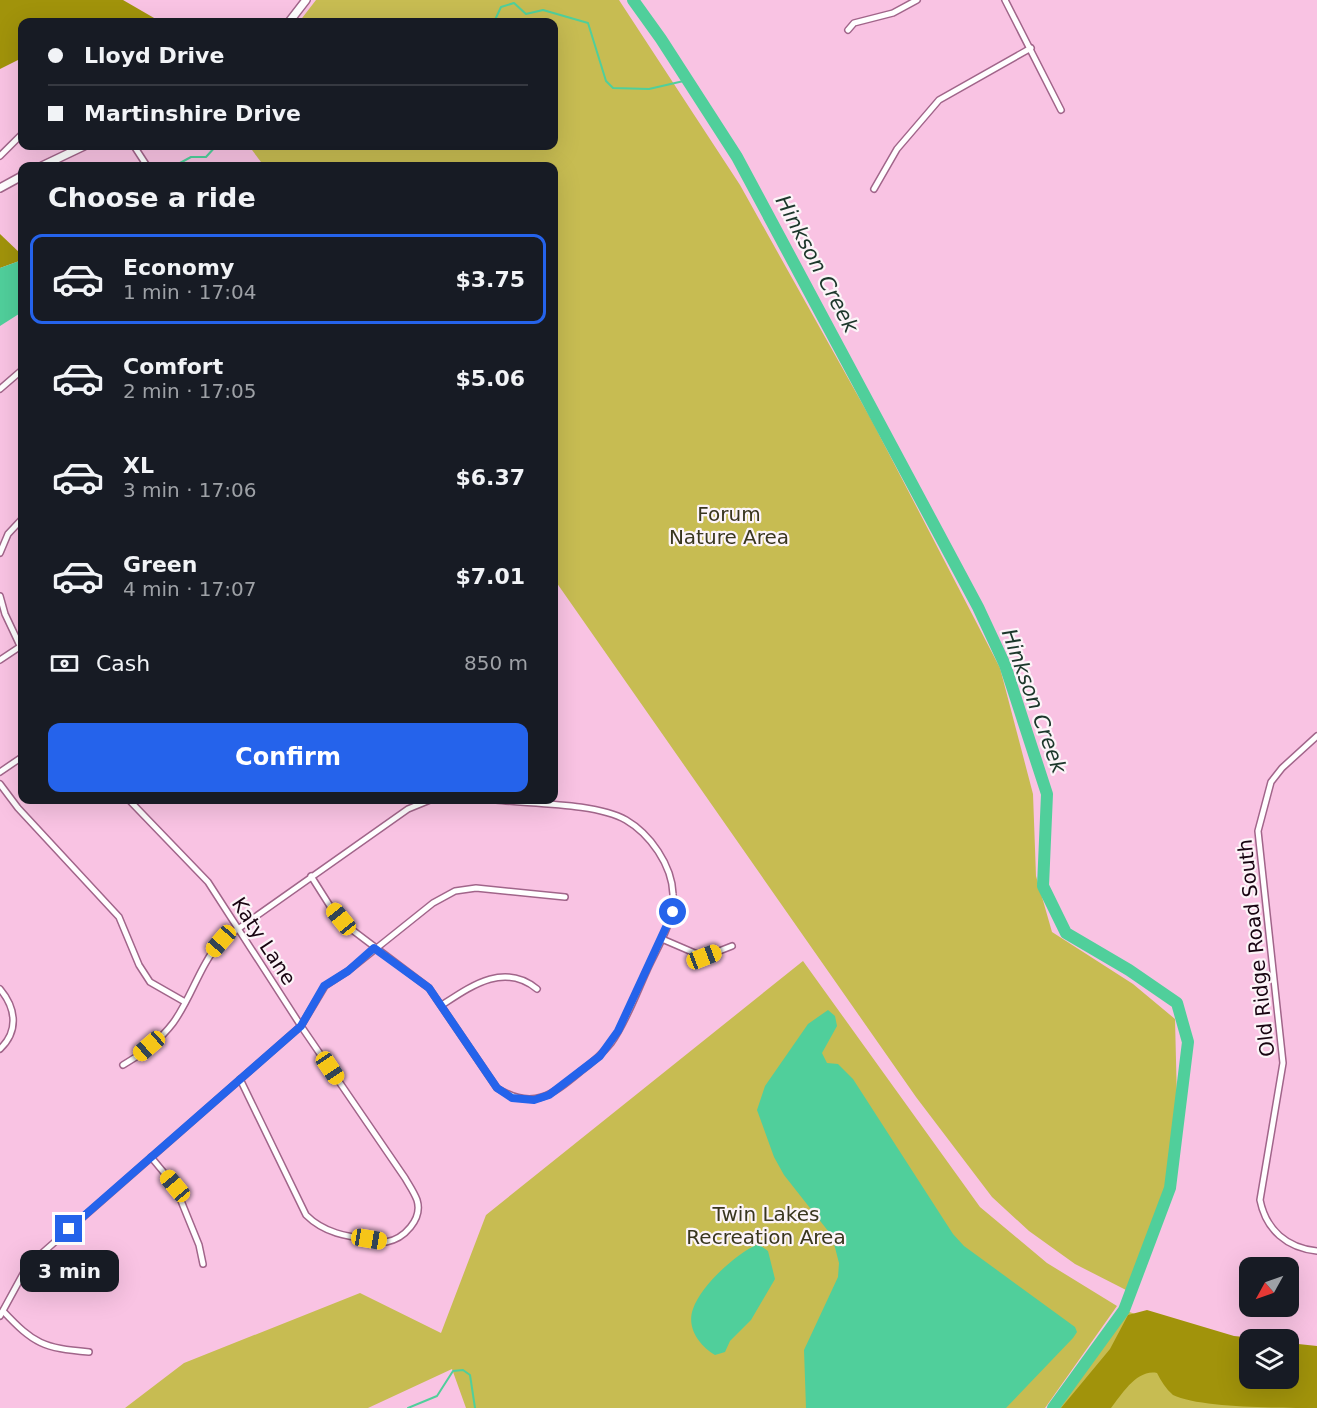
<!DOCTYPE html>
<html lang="en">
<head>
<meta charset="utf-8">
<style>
  body { margin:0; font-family:"DejaVu Sans",sans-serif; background:#242831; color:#f1f3f6; height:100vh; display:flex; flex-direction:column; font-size:22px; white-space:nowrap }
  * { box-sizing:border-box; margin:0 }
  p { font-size:20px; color:#9ea1a6 }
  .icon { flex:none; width:33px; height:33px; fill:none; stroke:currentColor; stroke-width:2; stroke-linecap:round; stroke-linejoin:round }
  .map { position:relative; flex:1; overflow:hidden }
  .panel { position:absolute; left:18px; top:162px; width:540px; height:642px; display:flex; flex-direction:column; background:#171b24; border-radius:12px; box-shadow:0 6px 24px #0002 }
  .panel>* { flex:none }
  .banner { position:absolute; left:18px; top:18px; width:540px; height:132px; border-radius:12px; box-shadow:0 6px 24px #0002; display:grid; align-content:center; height:132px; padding:0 30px; background:#171b24 }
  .needle { width:39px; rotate:230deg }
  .fabs { position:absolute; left:1239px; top:1257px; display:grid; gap:12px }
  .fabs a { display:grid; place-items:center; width:60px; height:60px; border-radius:12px; background:#171b24; box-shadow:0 6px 24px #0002; font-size:30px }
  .end { position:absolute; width:27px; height:27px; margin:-14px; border:8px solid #2563eb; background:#fff; box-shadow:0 0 0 3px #fff }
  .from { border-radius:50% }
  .bubble { position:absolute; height:42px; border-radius:12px; background:#171b24; box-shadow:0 6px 24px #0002; font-size:20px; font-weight:700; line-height:42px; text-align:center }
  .car { position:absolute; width:18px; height:36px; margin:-18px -9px; border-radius:8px; box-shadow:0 0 4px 2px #0007; background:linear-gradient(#f5c518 24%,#345 0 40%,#f5c518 0 76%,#345 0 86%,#f5c518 0) }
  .banner b { display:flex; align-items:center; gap:21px; height:57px; font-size:22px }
  .banner b+b { border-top:2px solid #363941 }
  .banner i { width:15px; height:15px; background:#f1f3f6 }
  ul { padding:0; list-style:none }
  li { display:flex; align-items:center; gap:18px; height:90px; margin:0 12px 9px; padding:0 18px; border:3px solid transparent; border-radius:12px }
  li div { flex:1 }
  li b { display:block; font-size:22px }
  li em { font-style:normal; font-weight:700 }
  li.active { border-color:#2563eb }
  li>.icon { width:54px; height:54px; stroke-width:1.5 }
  h2 { padding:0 30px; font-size:27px; line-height:72px }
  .pay { display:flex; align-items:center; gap:15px; height:66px; padding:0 30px; font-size:22px }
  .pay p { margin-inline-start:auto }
  .primary-button { display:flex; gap:12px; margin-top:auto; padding:12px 30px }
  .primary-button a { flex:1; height:69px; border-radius:12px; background:#2563eb; color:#fff; font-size:24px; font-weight:700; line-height:69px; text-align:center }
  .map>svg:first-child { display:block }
</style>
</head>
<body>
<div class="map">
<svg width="1317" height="1408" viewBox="0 0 1317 1408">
  <rect width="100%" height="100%" fill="#f9c3e3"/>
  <g fill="#c7bc52">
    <path d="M316,0H619L740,185L872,421L1000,668L1033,794L1036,876L1052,932L1133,984L1175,1019L1177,1101L1166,1198L1126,1290L1075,1264L1029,1231L992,1197L916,1097L554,579V166H264L249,146H554V22H299Z"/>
    <path d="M803,961L980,1207L1047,1263L1117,1306L1045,1408H466L452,1369L368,1408H125L184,1363L360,1293L441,1333L486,1215Z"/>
    <path d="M1124,1310L1235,1350L1250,1378H1288L1317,1408H1053Z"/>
  </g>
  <g fill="#a1930b">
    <path d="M0,0H123L161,22H22V58L0,69Z"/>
    <path d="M0,234L22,255V260L0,268Z"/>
    <path d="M1147,1310L1234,1336L1264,1339L1250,1340V1378H1288L1289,1343L1317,1346V1408C1283,1408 1199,1408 1173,1395C1166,1389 1161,1381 1157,1373C1137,1369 1122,1394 1111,1408H1061L1110,1349L1128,1315Z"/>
  </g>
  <g fill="#50cf9b">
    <path d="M22,260V312L0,326V268Z"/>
    <path d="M828,1010L835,1016L837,1026L822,1053L827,1063L838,1064L853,1079L953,1234L964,1246L1075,1327L1077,1332L1073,1338L1006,1408H806L804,1350L838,1277L839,1263L832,1236L784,1175L774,1157L757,1110L765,1086L808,1024Z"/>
    <path d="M758,1244L768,1251L775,1279L751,1320L730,1341L725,1352L715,1355C700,1346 686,1328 693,1309C701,1285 736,1254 758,1244Z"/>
  </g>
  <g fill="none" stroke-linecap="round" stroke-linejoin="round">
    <g stroke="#50cf9b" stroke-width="2">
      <path d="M494,22L501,7L514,3L526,14L543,10L588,23L606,81L613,88L649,89L688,80"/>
      <path d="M180,163L191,157H206L216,146"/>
      <path d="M408,1408L437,1396L453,1371L463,1370L470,1375L475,1408"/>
    </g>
    <path stroke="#50cf9b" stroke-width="12" d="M633,0L661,39L737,157L978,607L1005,665L1047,794L1043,886L1066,933L1129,970L1177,1003L1188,1042L1170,1188L1124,1310L1053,1408"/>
    <g stroke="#a1658a" stroke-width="8">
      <g id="minor">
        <path d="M1005,0L1061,110"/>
        <path d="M848,30L854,23L893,13L917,0"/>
        <path d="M134,146L147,166"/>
        <path d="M0,156L22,134"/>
        <path d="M874,189L897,149L939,100L1031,48"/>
        <path d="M0,389L22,370"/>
        <path d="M0,553L8,534L22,519"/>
        <path d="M0,596L5,614L22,650"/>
        <path d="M0,660L21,646"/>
        <path d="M1317,736L1282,768L1271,782L1258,831L1283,1063L1260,1200C1266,1230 1287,1248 1317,1251"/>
        <path d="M0,772L22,757"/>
        <path d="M0,784L18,808L119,917L139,965L150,982L185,1002"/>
        <path d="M129,800L208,882L301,1026L405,1178C409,1185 414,1192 417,1200C423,1219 404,1239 386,1242C356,1237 328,1237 306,1215L240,1079"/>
        <path d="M311,876L330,906L351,929L429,988L497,1088C533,1111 552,1095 581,1071C592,1063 602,1054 611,1043C626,1022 636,994 647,970C658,946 675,920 673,894C672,865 650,834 626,820C596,803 531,804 496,800"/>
        <path d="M662,939L704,957L732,946"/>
        <path d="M0,989C16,1008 19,1031 0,1049"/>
        <path d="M442,1005C471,986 504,962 537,989"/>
        <path d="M123,1065C141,1055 161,1039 173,1023C192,997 199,966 221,941L408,809L430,800"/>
        <path d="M151,1157L175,1186L199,1245L203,1264"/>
        <path d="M3,1311C34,1344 43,1348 89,1352"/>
        <path d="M0,1316L23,1274L32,1262L301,1026L325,986L348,971L433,903L455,891L476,888L565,897"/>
      </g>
    </g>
    <g stroke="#a1658a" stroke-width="10">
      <g id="tertiary">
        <path d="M289,22L306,0"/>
        <path d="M42,166L84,146"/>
        <path d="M0,188L22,176"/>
      </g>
    </g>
    <use href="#minor" stroke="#fff" stroke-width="5"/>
    <use href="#tertiary" stroke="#fff" stroke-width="7"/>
  </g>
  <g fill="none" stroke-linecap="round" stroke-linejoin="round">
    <path stroke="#2563eb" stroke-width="8" d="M69,1229L301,1026L324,986L348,971L374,948L429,988L497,1088L512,1098L534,1100L549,1095L600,1056L618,1031L673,912"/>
  </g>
  <g text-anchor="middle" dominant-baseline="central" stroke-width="4.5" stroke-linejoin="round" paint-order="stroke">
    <g font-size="20" fill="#39361e" stroke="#fcf4f8">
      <text x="729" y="514">Forum<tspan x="729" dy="23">Nature Area</tspan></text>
      <text x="766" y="1214">Twin Lakes<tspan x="766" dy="23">Recreation Area</tspan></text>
    </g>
    <g font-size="20" fill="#180411" stroke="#fcf4f8">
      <text transform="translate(264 941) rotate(57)">Katy Lane</text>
      <text transform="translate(1256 948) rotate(-96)">Old Ridge Road South</text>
    </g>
    <g font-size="21" font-style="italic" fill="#1c372b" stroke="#fcf4f8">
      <text transform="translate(817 264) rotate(62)">Hinkson Creek</text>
      <text transform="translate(1034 701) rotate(70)">Hinkson Creek</text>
    </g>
  </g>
</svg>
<div class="fabs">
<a><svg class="needle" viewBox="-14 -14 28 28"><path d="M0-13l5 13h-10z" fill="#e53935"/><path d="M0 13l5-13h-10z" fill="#9ea1a6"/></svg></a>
<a><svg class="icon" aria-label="layers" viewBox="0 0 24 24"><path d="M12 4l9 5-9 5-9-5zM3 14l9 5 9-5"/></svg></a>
</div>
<i class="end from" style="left:673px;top:912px"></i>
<i class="end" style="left:69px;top:1229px"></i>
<div class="bubble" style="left:20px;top:1250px;width:99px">3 min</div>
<i class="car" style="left:341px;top:919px;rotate:321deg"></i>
<i class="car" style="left:221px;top:941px;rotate:221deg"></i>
<i class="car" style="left:704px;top:957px;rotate:69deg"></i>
<i class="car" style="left:149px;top:1046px;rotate:229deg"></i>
<i class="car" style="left:330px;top:1068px;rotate:146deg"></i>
<i class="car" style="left:175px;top:1186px;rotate:320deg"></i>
<i class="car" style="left:369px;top:1239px;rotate:99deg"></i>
<div class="banner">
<b><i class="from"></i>Lloyd Drive</b>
<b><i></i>Martinshire Drive</b>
</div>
<section class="panel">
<h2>Choose a ride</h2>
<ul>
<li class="active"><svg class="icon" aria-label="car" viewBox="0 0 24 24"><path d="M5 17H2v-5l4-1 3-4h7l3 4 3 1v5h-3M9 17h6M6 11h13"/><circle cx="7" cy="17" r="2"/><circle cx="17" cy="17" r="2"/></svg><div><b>Economy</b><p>1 min · 17:04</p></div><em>$3.75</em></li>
<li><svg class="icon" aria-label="car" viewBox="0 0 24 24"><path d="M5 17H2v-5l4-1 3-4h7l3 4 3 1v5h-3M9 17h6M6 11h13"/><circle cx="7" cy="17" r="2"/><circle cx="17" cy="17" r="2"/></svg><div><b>Comfort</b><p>2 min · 17:05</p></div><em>$5.06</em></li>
<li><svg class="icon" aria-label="car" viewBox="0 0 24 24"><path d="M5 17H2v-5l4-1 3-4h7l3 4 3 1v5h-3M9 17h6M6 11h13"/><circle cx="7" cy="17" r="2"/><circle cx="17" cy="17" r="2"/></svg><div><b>XL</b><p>3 min · 17:06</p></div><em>$6.37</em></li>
<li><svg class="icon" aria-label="car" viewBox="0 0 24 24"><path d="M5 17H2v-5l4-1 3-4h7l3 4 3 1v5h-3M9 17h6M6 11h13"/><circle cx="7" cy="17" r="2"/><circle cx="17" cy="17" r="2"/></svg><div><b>Green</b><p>4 min · 17:07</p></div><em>$7.01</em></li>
</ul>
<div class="pay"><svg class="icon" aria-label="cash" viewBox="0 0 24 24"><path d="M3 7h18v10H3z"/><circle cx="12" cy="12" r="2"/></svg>Cash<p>850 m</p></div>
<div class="primary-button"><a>Confirm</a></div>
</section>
</div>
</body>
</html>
